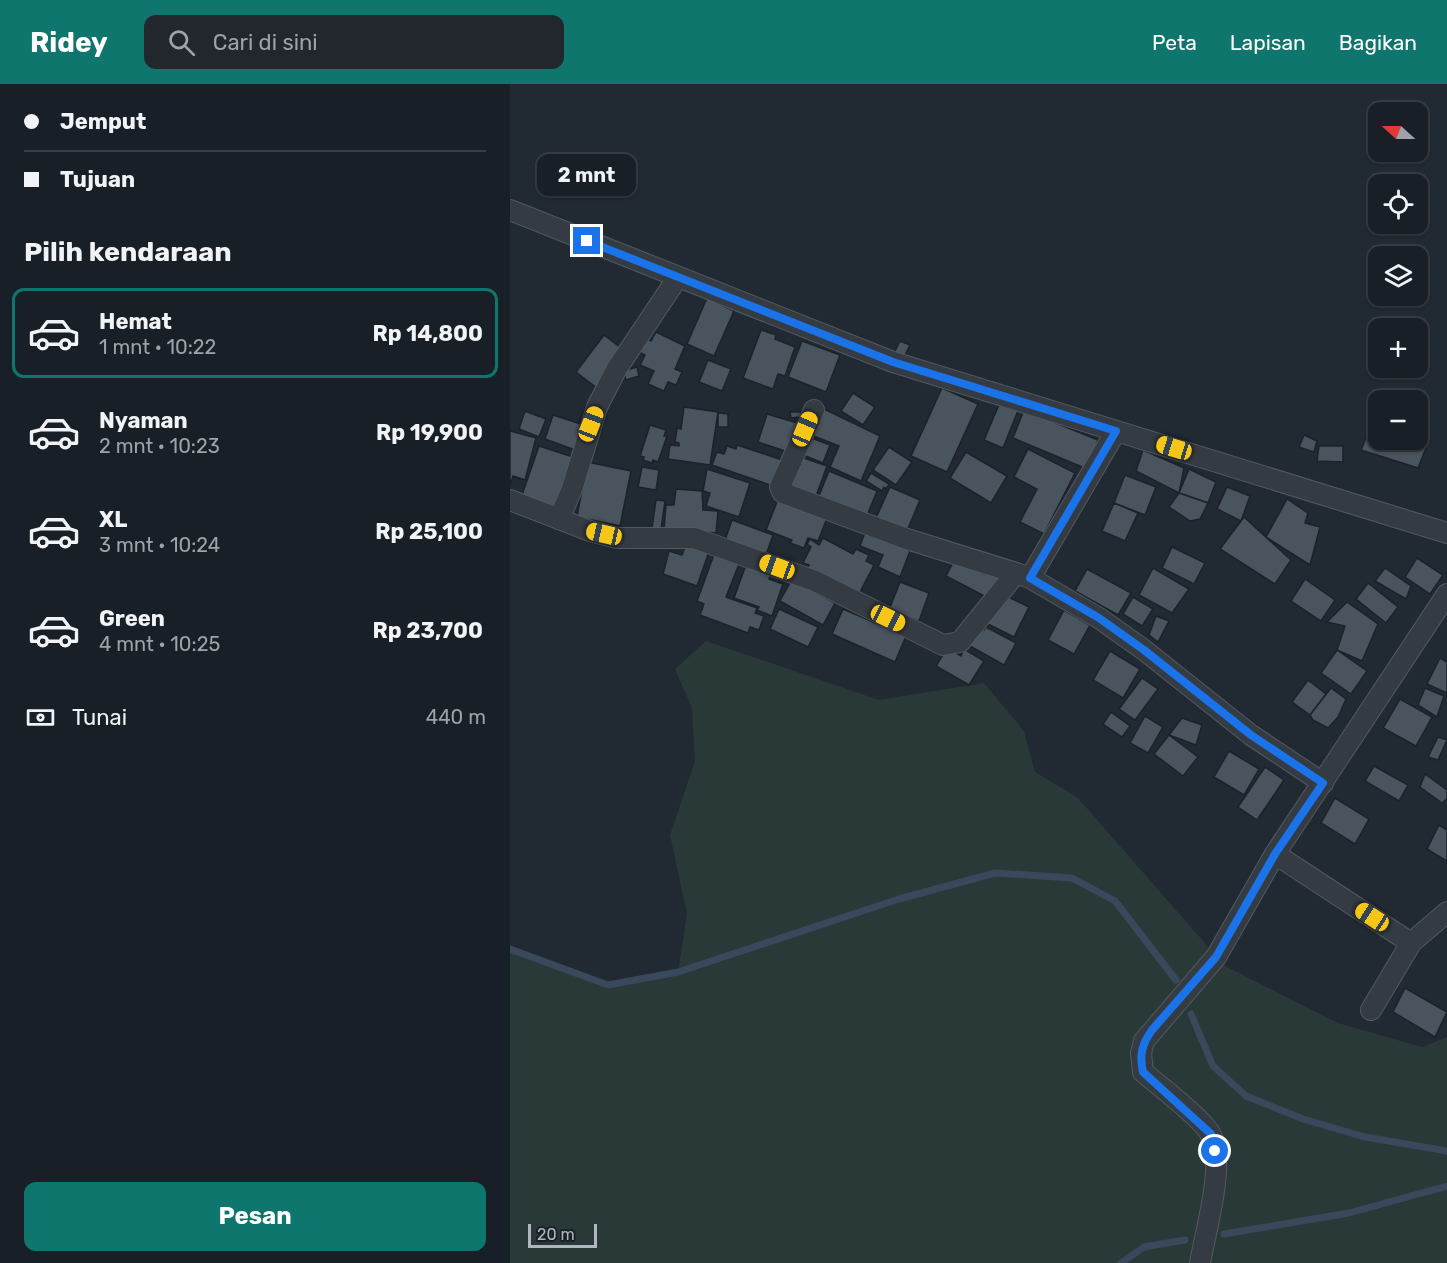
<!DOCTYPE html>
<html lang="id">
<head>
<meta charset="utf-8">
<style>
  body { margin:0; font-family:Rubik,sans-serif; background:#22272e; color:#f1f3f6; height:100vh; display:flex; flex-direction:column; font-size:22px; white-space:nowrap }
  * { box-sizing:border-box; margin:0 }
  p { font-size:20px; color:#9fa2a7 }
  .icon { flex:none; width:33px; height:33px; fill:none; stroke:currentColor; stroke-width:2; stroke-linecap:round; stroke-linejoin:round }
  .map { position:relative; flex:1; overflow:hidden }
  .sheet { display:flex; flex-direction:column; background:#191f26; width:510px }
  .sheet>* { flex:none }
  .hud { display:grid; align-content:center; height:132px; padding:0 24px; background:#191f26 }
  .needle { width:39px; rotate:291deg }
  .fabs { position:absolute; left:858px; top:18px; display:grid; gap:12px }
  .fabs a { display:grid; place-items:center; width:60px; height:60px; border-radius:12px; background:#191f26; box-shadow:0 2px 4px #0004,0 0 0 2px #373d43; font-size:30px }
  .scale { position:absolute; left:18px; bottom:15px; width:69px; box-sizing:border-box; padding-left:6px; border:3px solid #aeb6c0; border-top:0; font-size:16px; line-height:21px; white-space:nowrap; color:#aeb6c0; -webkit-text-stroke:4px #1a2028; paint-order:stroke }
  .end { position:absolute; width:27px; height:27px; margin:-14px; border:8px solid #1a73e8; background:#fff; box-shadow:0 0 0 3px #fff }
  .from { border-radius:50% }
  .bubble { position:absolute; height:42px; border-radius:12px; background:#191f26; box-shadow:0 2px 4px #0004,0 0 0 2px #373d43; font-size:20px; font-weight:700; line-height:42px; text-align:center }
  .car { position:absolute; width:18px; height:36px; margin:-18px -9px; border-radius:8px; box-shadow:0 0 4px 2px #0007; background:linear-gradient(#f5c518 24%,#345 0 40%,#f5c518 0 76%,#345 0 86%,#f5c518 0) }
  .hud b { display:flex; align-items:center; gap:21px; height:57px; font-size:22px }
  .hud b+b { border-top:2px solid #373d43 }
  .hud i { width:15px; height:15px; background:#f1f3f6 }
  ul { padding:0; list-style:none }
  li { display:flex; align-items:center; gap:18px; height:90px; margin:0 12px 9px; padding:0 12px; border:3px solid transparent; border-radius:12px }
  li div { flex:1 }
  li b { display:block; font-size:22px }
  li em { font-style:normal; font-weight:700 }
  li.on { border-color:#0f766e }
  li>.icon { width:54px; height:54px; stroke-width:1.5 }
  h2 { padding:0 24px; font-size:27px; line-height:72px }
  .pay { display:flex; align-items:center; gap:15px; height:66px; padding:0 24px; font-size:22px }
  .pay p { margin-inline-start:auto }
  .button { display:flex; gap:12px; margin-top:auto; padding:12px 24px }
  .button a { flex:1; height:69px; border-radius:12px; background:#0f766e; color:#fff; font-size:24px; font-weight:700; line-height:69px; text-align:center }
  header { display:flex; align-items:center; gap:36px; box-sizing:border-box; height:84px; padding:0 30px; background:#0f766e; color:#fff }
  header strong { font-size:28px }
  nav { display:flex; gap:33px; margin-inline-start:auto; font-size:21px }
  .search { width:420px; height:54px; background:#22272e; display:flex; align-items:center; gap:15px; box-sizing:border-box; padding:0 21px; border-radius:12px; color:#9fa2a7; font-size:22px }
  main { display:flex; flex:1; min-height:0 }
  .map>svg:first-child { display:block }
</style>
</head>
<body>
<header>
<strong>Ridey</strong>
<div class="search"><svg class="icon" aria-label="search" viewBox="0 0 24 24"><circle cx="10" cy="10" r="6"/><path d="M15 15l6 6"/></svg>Cari di sini</div>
<nav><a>Peta</a><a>Lapisan</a><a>Bagikan</a></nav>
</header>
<main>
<section class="sheet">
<div class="hud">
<b><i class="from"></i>Jemput</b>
<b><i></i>Tujuan</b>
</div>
<h2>Pilih kendaraan</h2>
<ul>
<li class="on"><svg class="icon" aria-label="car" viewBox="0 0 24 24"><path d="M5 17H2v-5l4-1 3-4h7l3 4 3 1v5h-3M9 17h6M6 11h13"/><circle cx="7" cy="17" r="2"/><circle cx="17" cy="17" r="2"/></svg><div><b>Hemat</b><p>1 mnt · 10:22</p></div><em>Rp 14,800</em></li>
<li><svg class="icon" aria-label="car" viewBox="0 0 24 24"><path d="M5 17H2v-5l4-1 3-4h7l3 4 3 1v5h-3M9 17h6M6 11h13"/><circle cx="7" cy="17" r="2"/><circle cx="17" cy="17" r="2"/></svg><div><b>Nyaman</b><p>2 mnt · 10:23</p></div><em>Rp 19,900</em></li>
<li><svg class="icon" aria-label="car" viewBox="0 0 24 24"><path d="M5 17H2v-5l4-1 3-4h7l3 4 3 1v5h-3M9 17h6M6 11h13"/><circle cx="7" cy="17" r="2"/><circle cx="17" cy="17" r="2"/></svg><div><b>XL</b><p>3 mnt · 10:24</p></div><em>Rp 25,100</em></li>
<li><svg class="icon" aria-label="car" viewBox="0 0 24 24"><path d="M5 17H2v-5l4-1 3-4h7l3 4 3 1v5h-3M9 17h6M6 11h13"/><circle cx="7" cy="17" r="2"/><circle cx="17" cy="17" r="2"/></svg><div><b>Green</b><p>4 mnt · 10:25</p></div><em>Rp 23,700</em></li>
</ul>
<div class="pay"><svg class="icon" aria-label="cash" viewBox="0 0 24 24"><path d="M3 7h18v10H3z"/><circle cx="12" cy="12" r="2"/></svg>Tunai<p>440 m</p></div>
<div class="button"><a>Pesan</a></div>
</section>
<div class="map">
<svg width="937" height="1179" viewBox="0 0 937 1179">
  <rect width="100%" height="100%" fill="#212932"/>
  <path fill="#293938" d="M196,557L369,616L474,599L514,647L525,688L568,714L715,882L828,939L912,963L937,953V1179H0V865L98,901L168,888L177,830L160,751L185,677L182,624L165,585Z"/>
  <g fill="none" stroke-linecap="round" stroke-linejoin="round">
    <g stroke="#39485a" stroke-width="7">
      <path d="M0,865L98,901L168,888L389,815L485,789L562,794L605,817L666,896"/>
      <path d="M681,930L703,982L736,1012L793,1035L855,1053L937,1067"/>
      <path d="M714,1150L839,1129L937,1102"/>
      <path d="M611,1179L634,1163L675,1156"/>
    </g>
  </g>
  <g fill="#4a545e" stroke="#1c222a" stroke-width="1.5">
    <path d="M197,214L224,227L204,272L177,260Z"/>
    <path d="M251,246L266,251L265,255L285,263L275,292L268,290L263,305L233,294Z"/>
    <path d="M146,248L175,262L165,285L172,288L166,301L158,298L154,307L138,300L144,287L130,281L135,271L129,268L136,254L141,257Z"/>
    <path d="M94,251L115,267L87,304L66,288Z"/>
    <path d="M292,257L330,271L316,308L278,293Z"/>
    <path d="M390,257L400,261L394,273L384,269Z"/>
    <path d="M198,276L221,285L212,307L189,298Z"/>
    <path d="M127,283L129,292L116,296L113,287Z"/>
    <path d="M432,304L468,320L437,388L401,372Z"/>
    <path d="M343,309L365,323L353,341L331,327Z"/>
    <path d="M491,316L509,324L493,364L474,356Z"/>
    <path d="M174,323L208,328L200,381L158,375L160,361L169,362V359L165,358L167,344L171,345Z"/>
    <path d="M312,324L370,352L351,397L320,383L329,362L301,351Z"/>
    <path d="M514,326L588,356L577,385L503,354Z"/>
    <path d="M15,327L36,335L29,353L9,345Z"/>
    <path d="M280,328H291V333L281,334Z"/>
    <path d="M208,329L218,330V343H208Z"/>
    <path d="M257,330L291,340L281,369L248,358Z"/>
    <path d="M43,331L74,341L65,366L35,355Z"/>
    <path d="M865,333L868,335V356H908V349L920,354L908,384L851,366Z"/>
    <path d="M140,341L156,346L154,352H157L148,378L143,376L142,379L133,376L134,373L130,372Z"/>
    <path d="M0,347L26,354L15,396L3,392L0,401Z"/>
    <path d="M794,351L807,357L804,368L789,363Z"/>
    <path d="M299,353L320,361L313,379L293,371Z"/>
    <path d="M227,361L272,376L263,402L202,381L207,368L214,370L217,362L226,365Z"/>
    <path d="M29,362L63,373L46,423L12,411Z"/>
    <path d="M809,362H833V378L807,377Z"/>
    <path d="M379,363L402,378L386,401L363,386Z"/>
    <path d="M518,365L565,389L534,450L510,438L527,405L504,393Z"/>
    <path d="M633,366L674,384L669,409L626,387Z"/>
    <path d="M456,368L497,392L481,419L440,394Z"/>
    <path d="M285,371L317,382L305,415L273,403Z"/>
    <path d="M77,378L121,387L110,442L67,433Z"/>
    <path d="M132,383L149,386L146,406L128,403Z"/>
    <path d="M197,385L240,399L229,433L196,422L200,409L193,407Z"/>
    <path d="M679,385L706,398L698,419L669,409Z"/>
    <path d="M319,387L367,407L356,434L308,414Z"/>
    <path d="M361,389L379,400L376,405L374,403L372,407L356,397Z"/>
    <path d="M615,391L646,403L635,431L604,419Z"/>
    <path d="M380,403L410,416L396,449L365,436Z"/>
    <path d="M717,403L740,412L731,437L707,425Z"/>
    <path d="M166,405L192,407L193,426L208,427L206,449L154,445L156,421H164Z"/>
    <path d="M669,409L698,419L690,435L680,437L659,423Z"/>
    <path d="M270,410L319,429L308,457L298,454L294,464L280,459L282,456L256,446Z"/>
    <path d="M777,415L798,429L795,439L810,443L800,481L756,453Z"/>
    <path d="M146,416L155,417L151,445L142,444Z"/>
    <path d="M604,419L628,429L615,457L592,447Z"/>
    <path d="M734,433L781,476L765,500L710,465Z"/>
    <path d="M222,436L263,451L255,474L214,459Z"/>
    <path d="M355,448L400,467L390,493L368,483L373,471L350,462Z"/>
    <path d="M313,454L343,470L346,465L359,471L356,477L364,481L349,510L295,487L299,481L293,479L301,463L297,460L300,455L309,461Z"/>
    <path d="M177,457L200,465L187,502L153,490L159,467L172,471Z"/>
    <path d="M662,463L695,479L684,500L652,484Z"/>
    <path d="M206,465L231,475L216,513L247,524L245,529L254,532L249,546L240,543L238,549L190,531L194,520L187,517Z"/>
    <path d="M907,474L933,491L920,510L895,493Z"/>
    <path d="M238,475L263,484L259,495L273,500L262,532L247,526L249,523L224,514Z"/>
    <path d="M445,475L474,490L477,486L493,494L482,516L436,492Z"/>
    <path d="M643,484L679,505L662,529L629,511Z"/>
    <path d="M875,484L901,502L896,515L865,497Z"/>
    <path d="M577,485L621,509L608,531L565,507Z"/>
    <path d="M282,495L325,519L313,541L270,517Z"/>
    <path d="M795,495L825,516L811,537L781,517Z"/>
    <path d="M390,498L419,509L409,537L379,526Z"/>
    <path d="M858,499L888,523L876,539L846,515Z"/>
    <path d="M492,510L519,523L504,553L478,540Z"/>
    <path d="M623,513L643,525L632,542L613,530Z"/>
    <path d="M837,518L868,540L852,577L827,566L835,542L817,538Z"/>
    <path d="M269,525L308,543L298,563L260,545Z"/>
    <path d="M333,525L396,552L385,578L322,550Z"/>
    <path d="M554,526L580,541L564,570L538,556Z"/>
    <path d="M646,532L659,537L648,558L639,551Z"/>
    <path d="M468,543L474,546L476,543L506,559L494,581L458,561Z"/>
    <path d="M437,564L451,572L454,565L474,577L459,601L426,582Z"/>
    <path d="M827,566L857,587L841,610L811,589Z"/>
    <path d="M600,567L630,585L613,614L583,596Z"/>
    <path d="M930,574L937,578V609L917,600Z"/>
    <path d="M632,594L648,605L625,636L609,625Z"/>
    <path d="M798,596L816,610L800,631L782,618Z"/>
    <path d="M821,604L836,615L828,633L818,644L803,636L800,631Z"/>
    <path d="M915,604L934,612L927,633L908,621Z"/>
    <path d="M890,615L922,633L906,662L873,644Z"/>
    <path d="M601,628L620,642L612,653L593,640Z"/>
    <path d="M635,632L653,643L638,669L620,659Z"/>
    <path d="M672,634L692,641L686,661L659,651Z"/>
    <path d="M659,651L688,673L673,692L644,670Z"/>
    <path d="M928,653L937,656L928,676L918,673Z"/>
    <path d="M719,667L749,685L734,711L704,693Z"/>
    <path d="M864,682L898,701L889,717L855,697Z"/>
    <path d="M755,683L774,696L747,736L728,723Z"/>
    <path d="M915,690L937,706V715L932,719L910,703Z"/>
    <path d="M825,714L859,735L845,760L811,739Z"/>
    <path d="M929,741L937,746V777L917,765Z"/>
    <path d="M895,904L937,928L925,953L883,928Z"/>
  </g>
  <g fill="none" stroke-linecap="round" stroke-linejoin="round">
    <g stroke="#525961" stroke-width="22">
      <g id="street">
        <path d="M0,126L383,278L937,449"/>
        <path d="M304,326L270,403L273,409L397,455L506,489"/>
        <path d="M606,347L520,494L589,534L634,566L741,651L813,699"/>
        <path d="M0,416L80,447L107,454H184L305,497L433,561L450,558L506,489L520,494"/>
        <path d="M49,435L62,405L87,323L106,286L168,193"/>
        <path d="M765,770L901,859"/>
        <path d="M861,926L901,859L937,828"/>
        <path d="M690,1179C695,1149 716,1078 701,1051C693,1035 648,1001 633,988L631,969L634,957L706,873L765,770L937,510"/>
      </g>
    </g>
    <use href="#street" stroke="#343b43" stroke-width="20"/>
  </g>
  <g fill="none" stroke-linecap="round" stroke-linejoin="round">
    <path stroke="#1a73e8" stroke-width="8" d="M77,157L383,278L606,347L520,494L589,534L634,566L741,651L813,699L765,770L706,873L642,946C632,960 629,971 633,988L701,1050L705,1067"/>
  </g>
</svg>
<div class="fabs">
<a><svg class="needle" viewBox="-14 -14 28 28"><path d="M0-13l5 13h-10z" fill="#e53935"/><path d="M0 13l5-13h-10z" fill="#9fa2a7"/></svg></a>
<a><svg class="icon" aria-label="locate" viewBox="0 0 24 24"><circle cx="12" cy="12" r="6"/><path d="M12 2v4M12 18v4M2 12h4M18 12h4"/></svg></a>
<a><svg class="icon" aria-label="layers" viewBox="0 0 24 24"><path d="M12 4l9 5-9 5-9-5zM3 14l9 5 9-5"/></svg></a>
<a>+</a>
<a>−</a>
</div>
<div class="scale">20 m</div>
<i class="end from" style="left:705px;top:1067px"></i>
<i class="end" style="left:77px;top:157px"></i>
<div class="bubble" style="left:27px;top:70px;width:99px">2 mnt</div>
<i class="car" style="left:81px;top:340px;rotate:21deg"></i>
<i class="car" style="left:295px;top:345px;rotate:23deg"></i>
<i class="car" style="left:664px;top:364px;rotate:287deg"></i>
<i class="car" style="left:94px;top:450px;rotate:283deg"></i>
<i class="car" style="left:267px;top:483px;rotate:290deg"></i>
<i class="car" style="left:378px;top:534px;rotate:116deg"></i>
<i class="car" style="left:862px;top:833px;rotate:303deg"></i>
</div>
</main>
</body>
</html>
